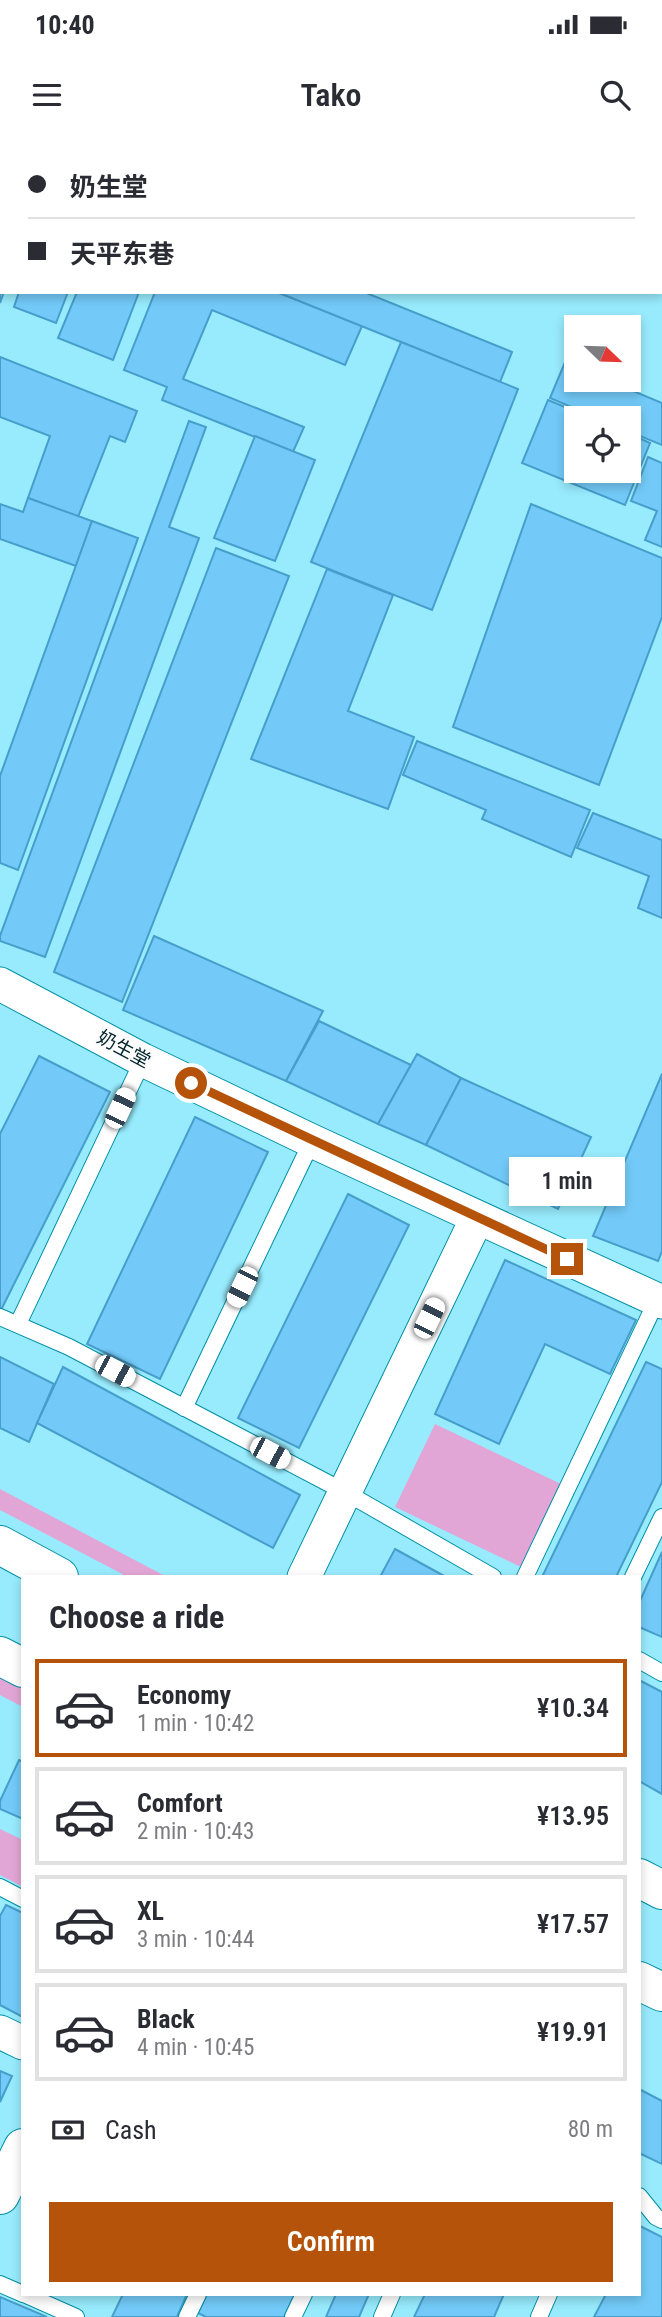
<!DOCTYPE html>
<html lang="en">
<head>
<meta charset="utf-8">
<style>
  body { margin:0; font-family:"Roboto Condensed","Noto Sans SC",sans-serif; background:#f7f7f7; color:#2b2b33; height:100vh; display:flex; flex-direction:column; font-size:26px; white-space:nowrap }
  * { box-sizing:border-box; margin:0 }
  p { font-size:23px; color:#7c7c81 }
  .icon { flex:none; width:38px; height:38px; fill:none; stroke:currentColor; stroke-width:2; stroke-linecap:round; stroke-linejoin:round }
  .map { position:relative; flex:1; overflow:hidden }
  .panel { position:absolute; left:21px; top:1435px; width:620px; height:721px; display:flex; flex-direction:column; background:#fff; border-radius:0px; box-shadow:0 4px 10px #0003 }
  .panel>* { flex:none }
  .guide { position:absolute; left:0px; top:0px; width:663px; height:154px; box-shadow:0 4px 10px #0003; display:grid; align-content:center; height:154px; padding:0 28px; background:#fff }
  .needle { width:46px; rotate:113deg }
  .buttons { position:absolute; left:564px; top:175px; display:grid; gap:14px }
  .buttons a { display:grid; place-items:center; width:77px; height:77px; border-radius:0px; background:#fff; box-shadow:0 4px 10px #0003; font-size:35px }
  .end { position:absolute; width:32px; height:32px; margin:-16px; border:9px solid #b45309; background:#fff; box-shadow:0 0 0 4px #fff }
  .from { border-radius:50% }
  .bubble { position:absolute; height:49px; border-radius:0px; background:#fff; box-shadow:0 4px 10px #0003; font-size:23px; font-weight:600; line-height:49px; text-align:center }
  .car { position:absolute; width:21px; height:42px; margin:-21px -10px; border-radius:9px; box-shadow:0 0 5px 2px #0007; background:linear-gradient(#fff 24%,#345 0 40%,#fff 0 76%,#345 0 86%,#fff 0) }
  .guide b { display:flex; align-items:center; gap:24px; height:66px; font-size:26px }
  .guide b+b { border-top:2px solid #e1e1e2 }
  .guide i { width:18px; height:18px; background:#2b2b33 }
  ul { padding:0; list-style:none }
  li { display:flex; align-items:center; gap:21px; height:98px; margin:0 14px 10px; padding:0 14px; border:4px solid #e1e1e2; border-radius:0px }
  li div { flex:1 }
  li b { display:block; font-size:26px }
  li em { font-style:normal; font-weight:600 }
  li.selected { border-color:#b45309 }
  li>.icon { width:63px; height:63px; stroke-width:1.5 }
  h2 { padding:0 28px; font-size:32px; line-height:84px }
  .pay { display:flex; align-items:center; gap:18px; height:77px; padding:0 28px; font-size:26px }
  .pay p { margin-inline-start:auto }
  .primary-button { display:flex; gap:14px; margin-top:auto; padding:14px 28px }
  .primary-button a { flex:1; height:80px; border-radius:0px; background:#b45309; color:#fff; font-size:28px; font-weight:600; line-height:80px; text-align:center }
  .status { display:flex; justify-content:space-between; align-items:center; height:49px; padding:0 35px; background:#fff; direction:ltr }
  .status svg { height:19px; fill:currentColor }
  header { display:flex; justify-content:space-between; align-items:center; height:91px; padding:0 28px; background:#fff; font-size:32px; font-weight:600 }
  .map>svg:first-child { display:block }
</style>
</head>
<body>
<div class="status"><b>10:40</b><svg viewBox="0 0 49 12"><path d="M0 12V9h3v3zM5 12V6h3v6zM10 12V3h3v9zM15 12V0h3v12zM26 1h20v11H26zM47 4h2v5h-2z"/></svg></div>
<header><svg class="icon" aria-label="menu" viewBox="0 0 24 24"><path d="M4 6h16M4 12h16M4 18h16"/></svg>Tako<svg class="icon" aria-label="search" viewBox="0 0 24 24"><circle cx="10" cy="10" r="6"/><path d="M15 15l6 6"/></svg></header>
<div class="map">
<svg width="662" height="2177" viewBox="0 0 662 2177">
  <rect width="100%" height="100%" fill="#97ebfd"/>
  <g fill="#e2a6d6">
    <path d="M435,1284L561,1344L521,1427L395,1367Z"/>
    <path d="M0,1349L167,1437H128L0,1370Z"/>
    <path d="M0,1535L23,1548V1567L0,1555Z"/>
    <path d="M0,1689L23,1700V1747L0,1735Z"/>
  </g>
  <g fill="#73caf8" stroke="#469eca" stroke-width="2">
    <path d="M0,87L2,88V152H4L0,163Z"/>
    <path d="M68,152L56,183L14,167L19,152Z"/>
    <path d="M77,152H139L113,220L58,198Z"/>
    <path d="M155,152H277L362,186L345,225L212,170L183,239L304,287L293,312L162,260L167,247L124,230Z"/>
    <path d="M277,152H364L512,212L500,242Z"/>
    <path d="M401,202L518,249L432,470L311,422Z"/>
    <path d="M0,217L137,271L125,302L110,296L78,377L28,358L50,296L0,277Z"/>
    <path d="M565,222L576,227V240H607L662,263V305L628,291V278H597L550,258Z"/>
    <path d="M548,260L591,278H576V331H628V293L650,303L625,365L522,323Z"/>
    <path d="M189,281L206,287L169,387L199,398L45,817L0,801V796Z"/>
    <path d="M255,296L315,320L275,421L214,398Z"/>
    <path d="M648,317L662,323V407L645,400L657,371L631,361Z"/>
    <path d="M28,358L92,381L76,426L0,399V364L23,372Z"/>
    <path d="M531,364L662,418V477L599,645L453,587Z"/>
    <path d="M92,381L138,398L18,730L0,723V636Z"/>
    <path d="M216,408L289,436L122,862L54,832Z"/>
    <path d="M327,429L393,455L348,571L414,597L388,669L251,619Z"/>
    <path d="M417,601L590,670L571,717L482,679L486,670L403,635Z"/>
    <path d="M593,673L662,700V778L638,768L649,736L577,708Z"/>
    <path d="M154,796L323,871L286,941L123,870Z"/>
    <path d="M319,881L411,925L378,984L286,941Z"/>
    <path d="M417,914L461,938L426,1005L378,984Z"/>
    <path d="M39,916L110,952L0,1172V994Z"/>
    <path d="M662,934V1111L658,1121L593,1096Z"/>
    <path d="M461,938L591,997L558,1069L426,1005Z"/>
    <path d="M195,977L268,1012L160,1239L87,1204Z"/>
    <path d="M348,1054L409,1085L299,1308L238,1278Z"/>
    <path d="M505,1120L636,1180L610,1234L545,1204L499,1304L435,1274Z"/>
    <path d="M0,1217L54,1244L29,1302L0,1288Z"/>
    <path d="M646,1222L662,1229V1342L616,1437H542Z"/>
    <path d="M63,1227L300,1355L273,1408L37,1283Z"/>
    <path d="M395,1409L446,1437H380Z"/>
    <path d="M662,1412V1497L639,1487V1463Z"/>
    <path d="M639,1540L662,1552V1654L639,1641Z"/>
    <path d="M19,1620L23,1622V1679L0,1669V1661Z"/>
    <path d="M6,1765L23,1773V1877L0,1865V1776Z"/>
    <path d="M0,1931L12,1936L0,1962Z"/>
    <path d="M639,1949L662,1961V2024L639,2013Z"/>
    <path d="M640,2086L662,2097V2177H594L606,2154H639Z"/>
    <path d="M123,2154H187L177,2177H112Z"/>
    <path d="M207,2154H295L284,2177H206L198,2173Z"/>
    <path d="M336,2154H369L359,2177H326Z"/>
    <path d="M425,2154H504L494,2177H414Z"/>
    <path d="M0,2157L47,2177H0Z"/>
  </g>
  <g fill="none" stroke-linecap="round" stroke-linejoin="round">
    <g stroke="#0090a6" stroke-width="18">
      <g id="service">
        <path d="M0,1177L69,1207L345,1352L493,1437"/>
        <path d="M18,1184L143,920"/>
        <path d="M184,1268L312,1001"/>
        <path d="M525,1437L657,1160"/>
        <path d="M633,1437L662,1377"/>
        <path d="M639,1520L662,1533"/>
        <path d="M0,1747L23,1759"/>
        <path d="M639,2056L656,2077L662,2080"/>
        <path d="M0,2144L23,2154"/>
        <path d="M24,2154L76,2177"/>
        <path d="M187,2177L198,2154"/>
        <path d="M293,2177L304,2154"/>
        <path d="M382,2177L392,2154"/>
        <path d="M539,2177L549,2154"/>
      </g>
    </g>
    <g stroke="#0090a6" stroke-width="35">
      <g id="minor">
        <path d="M0,844L143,920L312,1001L662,1162"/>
        <path d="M304,1437L477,1078"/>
        <path d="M0,1892L23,1903"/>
      </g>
    </g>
    <g stroke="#0090a6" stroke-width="40">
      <path id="tertiary" d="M0,2055L23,2008"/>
    </g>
    <g stroke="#0090a6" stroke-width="40">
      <g id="primary">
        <path d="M0,1405L59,1437"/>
        <path d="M0,1516L23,1528"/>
        <path d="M639,1738L662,1750"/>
        <path d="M639,1841L662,1852"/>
      </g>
    </g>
    <use href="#service" stroke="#fff" stroke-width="16"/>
    <use href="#minor" stroke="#fff" stroke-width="33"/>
    <use href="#tertiary" stroke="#fff" stroke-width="38"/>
    <use href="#primary" stroke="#fff" stroke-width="38"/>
  </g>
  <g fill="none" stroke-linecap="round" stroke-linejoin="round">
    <path stroke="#b45309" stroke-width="9" d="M191,943L567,1119"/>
  </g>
  <g text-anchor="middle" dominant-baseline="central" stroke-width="6" stroke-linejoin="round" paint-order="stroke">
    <g font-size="19" fill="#00242b" stroke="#fcfcfc">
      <text transform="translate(124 909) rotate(28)">奶生堂</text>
    </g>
  </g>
</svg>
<div class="buttons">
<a><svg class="needle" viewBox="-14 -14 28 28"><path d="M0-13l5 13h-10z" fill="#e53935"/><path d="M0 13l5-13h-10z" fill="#7c7c81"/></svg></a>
<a><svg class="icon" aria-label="locate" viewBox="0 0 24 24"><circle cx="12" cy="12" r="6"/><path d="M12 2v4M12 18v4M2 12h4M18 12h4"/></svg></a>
</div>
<i class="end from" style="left:191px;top:943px"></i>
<i class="end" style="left:567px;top:1119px"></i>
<div class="bubble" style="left:509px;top:1017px;width:116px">1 min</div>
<i class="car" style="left:120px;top:968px;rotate:25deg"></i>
<i class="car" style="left:242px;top:1147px;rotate:206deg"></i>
<i class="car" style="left:429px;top:1178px;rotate:26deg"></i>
<i class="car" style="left:115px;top:1231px;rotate:118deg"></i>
<i class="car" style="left:270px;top:1313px;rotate:118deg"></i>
<div class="guide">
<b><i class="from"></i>奶生堂</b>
<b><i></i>天平东巷</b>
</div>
<section class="panel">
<h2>Choose a ride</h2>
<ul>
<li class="selected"><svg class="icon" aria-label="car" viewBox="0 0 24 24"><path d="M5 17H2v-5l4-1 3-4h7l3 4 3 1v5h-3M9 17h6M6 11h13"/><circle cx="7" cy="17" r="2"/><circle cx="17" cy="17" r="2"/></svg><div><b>Economy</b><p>1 min · 10:42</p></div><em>¥10.34</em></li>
<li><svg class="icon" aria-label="car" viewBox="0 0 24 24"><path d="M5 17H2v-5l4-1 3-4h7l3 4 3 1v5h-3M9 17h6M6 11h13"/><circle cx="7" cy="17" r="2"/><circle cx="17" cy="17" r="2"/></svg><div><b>Comfort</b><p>2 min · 10:43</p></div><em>¥13.95</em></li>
<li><svg class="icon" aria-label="car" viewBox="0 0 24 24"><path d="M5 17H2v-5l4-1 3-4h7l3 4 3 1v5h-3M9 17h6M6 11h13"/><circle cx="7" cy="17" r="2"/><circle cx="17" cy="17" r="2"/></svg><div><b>XL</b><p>3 min · 10:44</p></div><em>¥17.57</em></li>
<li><svg class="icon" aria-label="car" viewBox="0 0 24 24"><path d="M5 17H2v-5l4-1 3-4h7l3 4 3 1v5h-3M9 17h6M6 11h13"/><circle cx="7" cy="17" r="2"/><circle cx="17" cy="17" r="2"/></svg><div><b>Black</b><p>4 min · 10:45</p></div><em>¥19.91</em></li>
</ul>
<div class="pay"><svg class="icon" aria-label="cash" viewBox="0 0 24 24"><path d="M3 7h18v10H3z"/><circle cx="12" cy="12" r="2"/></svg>Cash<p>80 m</p></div>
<div class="primary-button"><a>Confirm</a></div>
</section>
</div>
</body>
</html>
